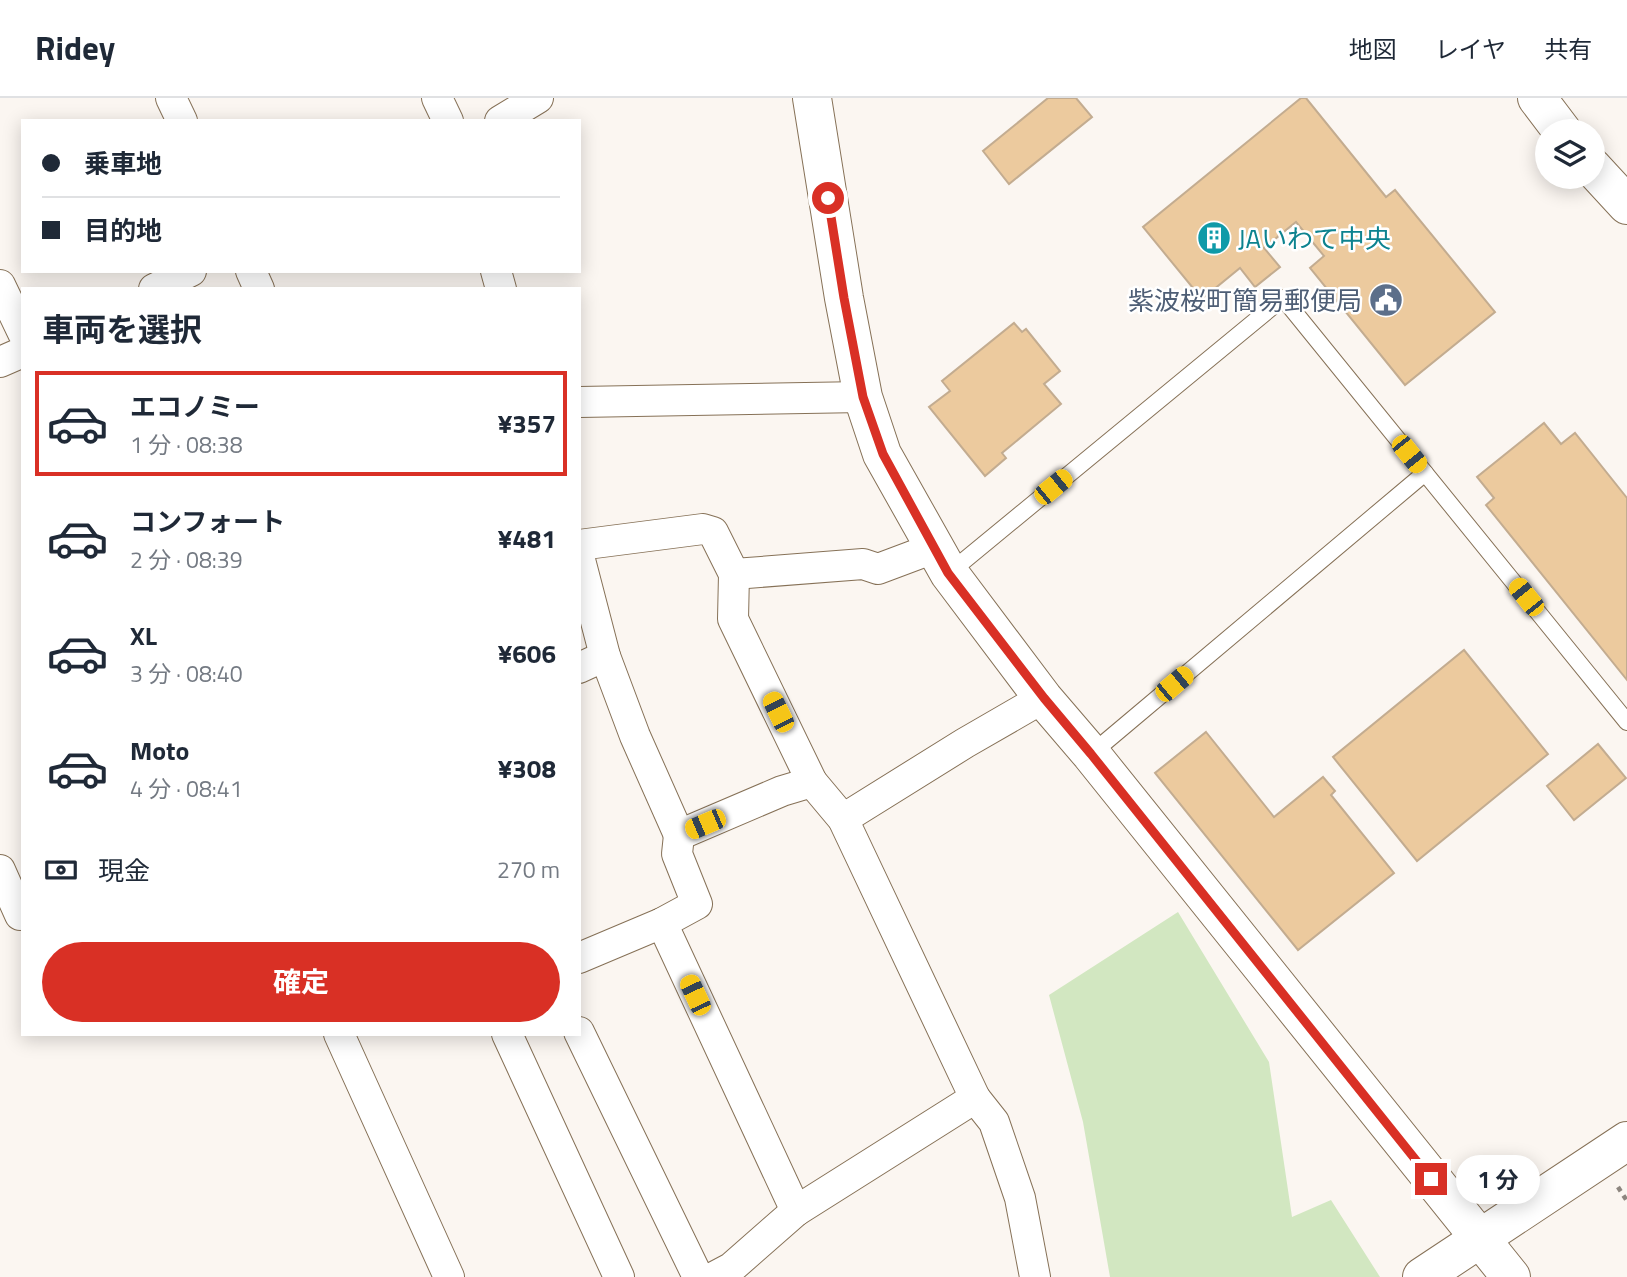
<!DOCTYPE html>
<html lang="ja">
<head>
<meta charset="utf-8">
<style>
  body { margin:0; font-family:"Titillium Web","Noto Sans JP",sans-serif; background:#f6f6f7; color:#1f2937; height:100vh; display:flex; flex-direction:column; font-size:26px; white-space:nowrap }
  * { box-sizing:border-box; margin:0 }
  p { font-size:23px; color:#747a83 }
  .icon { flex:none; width:38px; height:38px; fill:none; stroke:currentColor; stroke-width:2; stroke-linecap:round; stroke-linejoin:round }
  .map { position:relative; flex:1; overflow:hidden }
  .side { position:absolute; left:21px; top:189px; width:560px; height:749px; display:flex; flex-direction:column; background:#fff; border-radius:0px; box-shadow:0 4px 18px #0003 }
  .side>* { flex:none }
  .guide { position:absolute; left:21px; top:21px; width:560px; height:154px; border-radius:0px; box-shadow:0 4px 18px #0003; display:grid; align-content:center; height:154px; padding:0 21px; background:#fff }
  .fabs { position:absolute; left:1535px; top:21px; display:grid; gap:14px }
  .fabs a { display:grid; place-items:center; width:70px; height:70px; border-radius:50%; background:#fff; box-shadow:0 4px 18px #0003; font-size:35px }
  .end { position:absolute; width:32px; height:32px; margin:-16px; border:9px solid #d93025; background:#fff; box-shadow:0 0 0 4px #fff }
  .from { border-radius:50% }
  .bubble { position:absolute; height:49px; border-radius:24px; background:#fff; box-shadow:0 4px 18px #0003; font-size:23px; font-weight:700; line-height:49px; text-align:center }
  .car { position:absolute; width:21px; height:42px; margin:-21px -10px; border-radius:9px; box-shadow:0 0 5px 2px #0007; background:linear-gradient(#f5c518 24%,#345 0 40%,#f5c518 0 76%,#345 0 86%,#f5c518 0) }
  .guide b { display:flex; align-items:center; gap:24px; height:66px; font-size:26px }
  .guide b+b { border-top:2px solid #e0e1e3 }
  .guide i { width:18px; height:18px; background:#1f2937 }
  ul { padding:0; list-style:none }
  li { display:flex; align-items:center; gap:21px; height:105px; margin:0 14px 10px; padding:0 7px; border:4px solid transparent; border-radius:0px }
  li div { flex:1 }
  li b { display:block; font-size:26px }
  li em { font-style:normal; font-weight:700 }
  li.current { border-color:#d93025 }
  li>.icon { width:63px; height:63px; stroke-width:1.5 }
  h2 { padding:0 21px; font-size:32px; line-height:84px }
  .pay { display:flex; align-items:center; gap:18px; height:77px; padding:0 21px; font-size:26px }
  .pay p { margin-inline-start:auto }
  .action { display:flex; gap:14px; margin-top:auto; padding:14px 21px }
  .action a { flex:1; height:80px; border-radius:42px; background:#d93025; color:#fff; font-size:28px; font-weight:700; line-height:80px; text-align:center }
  header { display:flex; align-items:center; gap:42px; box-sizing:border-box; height:98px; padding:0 35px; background:#fff; border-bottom:2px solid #e0e1e3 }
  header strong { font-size:33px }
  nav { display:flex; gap:38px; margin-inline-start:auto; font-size:24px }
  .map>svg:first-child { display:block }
</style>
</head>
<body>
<header>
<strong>Ridey</strong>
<nav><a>地図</a><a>レイヤ</a><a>共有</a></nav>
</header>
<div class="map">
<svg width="1627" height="1179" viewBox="0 0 1627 1179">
  <rect width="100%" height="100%" fill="#fbf6f1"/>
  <path fill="#d2e7c1" d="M1178,814L1269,964L1292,1119L1331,1102L1380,1179H1110L1083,1024L1049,897Z"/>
  <g fill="#ecca9e" stroke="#c3ac90" stroke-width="2">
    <path d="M1048,0H1076L1092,19L1009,86L983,53Z"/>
    <path d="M1301,0H1306L1386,99L1395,92L1495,214L1405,287L1310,170L1324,158L1296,124L1264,150L1280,169L1255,189L1240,170L1202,201L1143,129Z"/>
    <path d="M1014,225L1022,234L1026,231L1060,273L1044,286L1061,306L1002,355L1006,360L985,378L929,309L950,293L942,283Z"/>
    <path d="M1544,325L1561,346L1575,335L1627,400V582L1486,407L1494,400L1477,379Z"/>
    <path d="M1464,552L1548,656L1417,763L1333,659Z"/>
    <path d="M1206,634L1274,719L1323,679L1335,693L1331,697L1394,775L1298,852L1155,675Z"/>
    <path d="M1598,646L1626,680L1574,722L1547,688Z"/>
  </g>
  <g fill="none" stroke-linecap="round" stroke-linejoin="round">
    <g stroke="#867157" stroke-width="18">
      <g id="lane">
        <path d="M949,475L1283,200L1627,624"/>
        <path d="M1091,656L1425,375"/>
      </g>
    </g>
    <g stroke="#867157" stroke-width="32">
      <g id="street">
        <path d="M171,0L182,23"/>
        <path d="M437,0L448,23"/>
        <path d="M500,23L538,0"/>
        <path d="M251,173L259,191"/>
        <path d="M496,173L501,191"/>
        <path d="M0,187L23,235"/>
        <path d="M154,191L191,173"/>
        <path d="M0,264L23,254"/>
        <path d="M579,304L863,299"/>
        <path d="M579,447L703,431L713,434L734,476L733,521L812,684"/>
        <path d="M579,458L605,558L635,638L679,737L782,693L812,684L843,721L975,1000L796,1113L731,1170L714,1179"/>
        <path d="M734,476L863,466L878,471L934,450"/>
        <path d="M579,570L605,558"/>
        <path d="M843,721L965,645L1043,600"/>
        <path d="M0,772L20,817"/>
        <path d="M662,825L796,1113"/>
        <path d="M579,860L662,825L697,806L677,756L679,737"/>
        <path d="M579,934L698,1179"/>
        <path d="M339,936L449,1179"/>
        <path d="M507,936L619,1179"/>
        <path d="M975,1000L994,1024L1020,1100L1035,1179"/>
      </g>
    </g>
    <g stroke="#867157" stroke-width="40">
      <g id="secondary">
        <path d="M812,0L844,200L863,299L882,356L949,475L1043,600L1091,656L1511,1179"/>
        <path d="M1537,0L1562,33"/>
        <path d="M1592,69L1627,107"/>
        <path d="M1422,1179L1627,1043"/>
      </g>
    </g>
    <path stroke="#8d867f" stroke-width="4.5" stroke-dasharray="5 5" stroke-linecap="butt" d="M1618,1089L1627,1103"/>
    <use href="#lane" stroke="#fff" stroke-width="16"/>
    <use href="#street" stroke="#fff" stroke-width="30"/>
    <use href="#secondary" stroke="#fff" stroke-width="38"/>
  </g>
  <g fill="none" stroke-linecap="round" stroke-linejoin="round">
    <path stroke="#d93025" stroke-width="9" d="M828,100L844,200L863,299L883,356L948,475L1044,600L1091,656L1431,1081"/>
  </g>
  <defs>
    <g id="building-disc" transform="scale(1.75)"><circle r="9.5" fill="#0f9aa8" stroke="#fff"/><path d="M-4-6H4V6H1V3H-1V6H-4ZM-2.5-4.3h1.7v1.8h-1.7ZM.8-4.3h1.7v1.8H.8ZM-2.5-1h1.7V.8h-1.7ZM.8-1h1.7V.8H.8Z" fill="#fff"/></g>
    <g id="civic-disc" transform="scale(1.75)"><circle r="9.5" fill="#5c6f8a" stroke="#fff"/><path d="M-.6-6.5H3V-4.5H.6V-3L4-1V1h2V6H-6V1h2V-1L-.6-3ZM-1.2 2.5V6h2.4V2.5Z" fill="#fff"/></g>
  </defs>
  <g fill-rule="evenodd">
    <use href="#building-disc" x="1214" y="140"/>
    <use href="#civic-disc" x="1386" y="202"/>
  </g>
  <g text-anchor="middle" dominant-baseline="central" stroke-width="5" stroke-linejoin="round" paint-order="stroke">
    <g font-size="26" fill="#0d838f" stroke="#fff" text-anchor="start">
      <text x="1238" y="140">JAいわて中央</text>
    </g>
    <g font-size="26" fill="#4e5e75" stroke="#fff" text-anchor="end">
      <text x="1362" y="202">紫波桜町簡易郵便局</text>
    </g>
  </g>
</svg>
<div class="fabs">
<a><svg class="icon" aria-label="layers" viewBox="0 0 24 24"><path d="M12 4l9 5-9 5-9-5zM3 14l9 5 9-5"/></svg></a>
</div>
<i class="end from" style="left:828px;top:100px"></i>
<i class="end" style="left:1431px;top:1081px"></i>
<div class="bubble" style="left:1456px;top:1057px;width:84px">1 分</div>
<i class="car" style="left:1409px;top:356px;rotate:141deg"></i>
<i class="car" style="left:1053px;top:389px;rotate:51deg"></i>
<i class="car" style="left:1526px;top:499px;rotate:321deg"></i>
<i class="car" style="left:1174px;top:586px;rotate:50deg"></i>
<i class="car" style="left:778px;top:614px;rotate:334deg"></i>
<i class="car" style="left:705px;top:726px;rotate:247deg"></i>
<i class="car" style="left:695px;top:897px;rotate:335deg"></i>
<div class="guide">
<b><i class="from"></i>乗車地</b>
<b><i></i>目的地</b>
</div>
<section class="side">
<h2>車両を選択</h2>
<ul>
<li class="current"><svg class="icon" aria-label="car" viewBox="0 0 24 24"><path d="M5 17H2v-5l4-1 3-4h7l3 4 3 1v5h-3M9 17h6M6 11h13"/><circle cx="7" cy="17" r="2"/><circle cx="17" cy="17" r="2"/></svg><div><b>エコノミー</b><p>1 分 · 08:38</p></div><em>¥357</em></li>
<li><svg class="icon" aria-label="car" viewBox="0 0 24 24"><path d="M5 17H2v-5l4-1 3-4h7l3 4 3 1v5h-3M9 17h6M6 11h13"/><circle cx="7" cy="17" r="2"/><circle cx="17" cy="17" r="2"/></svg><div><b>コンフォート</b><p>2 分 · 08:39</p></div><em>¥481</em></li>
<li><svg class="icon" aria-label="car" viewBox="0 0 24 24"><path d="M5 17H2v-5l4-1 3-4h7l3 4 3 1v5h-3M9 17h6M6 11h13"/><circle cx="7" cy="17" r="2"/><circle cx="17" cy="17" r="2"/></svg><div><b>XL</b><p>3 分 · 08:40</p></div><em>¥606</em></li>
<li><svg class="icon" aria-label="car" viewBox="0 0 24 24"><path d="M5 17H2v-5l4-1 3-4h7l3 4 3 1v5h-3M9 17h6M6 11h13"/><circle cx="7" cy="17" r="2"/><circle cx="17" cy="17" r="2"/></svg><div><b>Moto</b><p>4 分 · 08:41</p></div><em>¥308</em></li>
</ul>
<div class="pay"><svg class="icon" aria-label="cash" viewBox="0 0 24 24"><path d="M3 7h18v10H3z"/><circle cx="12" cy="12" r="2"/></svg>現金<p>270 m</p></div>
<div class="action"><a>確定</a></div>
</section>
</div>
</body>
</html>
